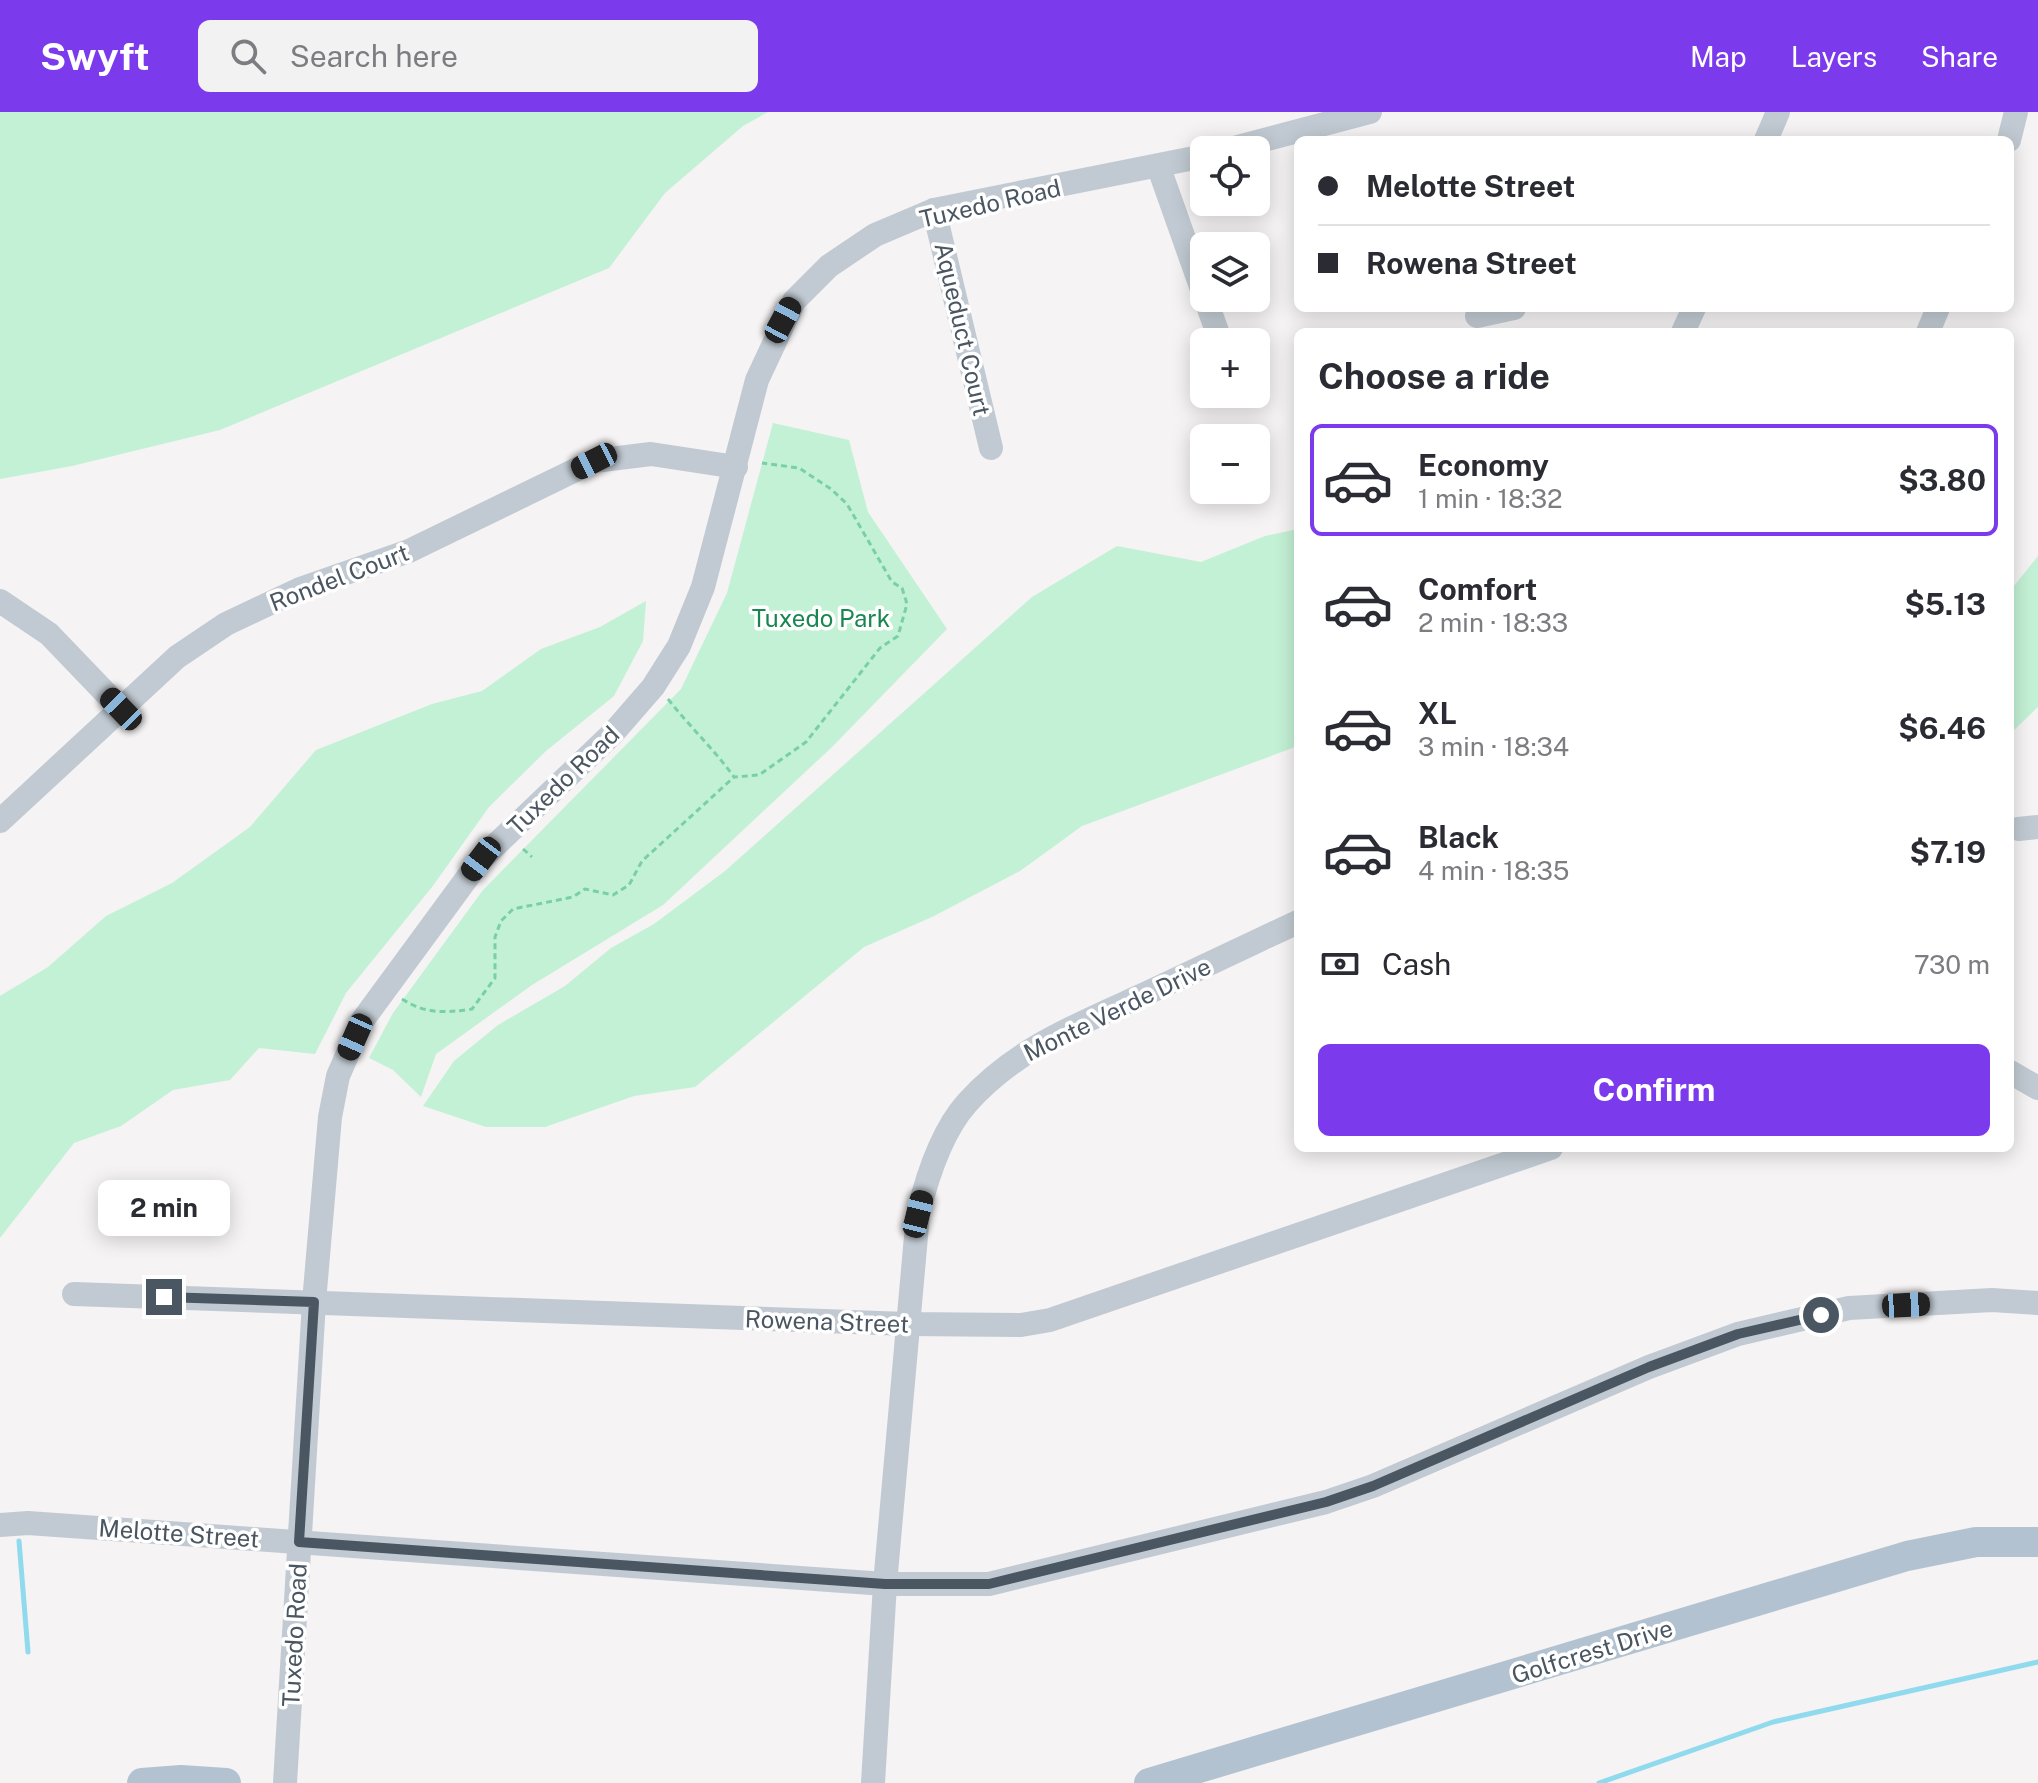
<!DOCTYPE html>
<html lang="en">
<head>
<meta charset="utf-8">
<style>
  body { margin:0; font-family:"Public Sans",sans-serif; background:#f2f2f3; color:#2b2b33; height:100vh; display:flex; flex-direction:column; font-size:30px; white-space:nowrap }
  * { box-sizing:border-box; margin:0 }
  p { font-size:26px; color:#7c7c81 }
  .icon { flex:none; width:44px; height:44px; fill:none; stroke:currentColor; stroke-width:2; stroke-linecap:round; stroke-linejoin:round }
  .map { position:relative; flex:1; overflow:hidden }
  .details { position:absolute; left:1294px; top:216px; width:720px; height:824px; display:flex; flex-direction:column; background:#fff; border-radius:12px; box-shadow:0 4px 20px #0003 }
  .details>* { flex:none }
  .top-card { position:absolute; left:1294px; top:24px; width:720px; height:176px; border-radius:12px; box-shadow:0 4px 20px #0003; display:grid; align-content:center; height:176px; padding:0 24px; background:#fff }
  .controls { position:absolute; left:1190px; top:24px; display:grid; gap:16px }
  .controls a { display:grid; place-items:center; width:80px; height:80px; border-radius:12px; background:#fff; box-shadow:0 4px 20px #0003; font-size:40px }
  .end { position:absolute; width:36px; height:36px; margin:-18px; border:10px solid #4a5661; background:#fff; box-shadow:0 0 0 4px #fff }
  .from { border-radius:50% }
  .bubble { position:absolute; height:56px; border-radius:12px; background:#fff; box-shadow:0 4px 20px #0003; font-size:26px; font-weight:700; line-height:56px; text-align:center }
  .car { position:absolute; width:24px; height:48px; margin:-24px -12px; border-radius:10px; box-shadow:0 0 6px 2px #0007; background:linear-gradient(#222 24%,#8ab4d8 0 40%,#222 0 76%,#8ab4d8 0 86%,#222 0) }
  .top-card b { display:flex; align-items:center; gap:28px; height:76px; font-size:30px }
  .top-card b+b { border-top:2px solid #e1e1e2 }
  .top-card i { width:20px; height:20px; background:#2b2b33 }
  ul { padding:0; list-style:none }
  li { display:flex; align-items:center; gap:24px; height:112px; margin:0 16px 12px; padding:0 8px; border:4px solid transparent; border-radius:12px }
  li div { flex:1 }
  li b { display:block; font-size:30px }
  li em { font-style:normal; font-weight:700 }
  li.active { border-color:#7c3aed }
  li>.icon { width:72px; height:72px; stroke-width:1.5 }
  h2 { padding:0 24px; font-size:36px; line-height:96px }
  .pay { display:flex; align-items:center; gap:20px; height:88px; padding:0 24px; font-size:30px }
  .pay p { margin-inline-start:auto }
  .action { display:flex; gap:16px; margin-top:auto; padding:16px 24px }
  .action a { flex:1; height:92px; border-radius:12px; background:#7c3aed; color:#fff; font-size:32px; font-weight:700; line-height:92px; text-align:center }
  header { display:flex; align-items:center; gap:48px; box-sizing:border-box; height:112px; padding:0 40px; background:#7c3aed; color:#fff }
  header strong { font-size:38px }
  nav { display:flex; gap:44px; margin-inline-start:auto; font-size:28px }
  .search { width:560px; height:72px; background:#f2f2f3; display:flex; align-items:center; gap:20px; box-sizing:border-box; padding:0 28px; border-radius:12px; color:#7c7c81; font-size:30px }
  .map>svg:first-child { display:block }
</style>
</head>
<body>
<header>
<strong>Swyft</strong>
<div class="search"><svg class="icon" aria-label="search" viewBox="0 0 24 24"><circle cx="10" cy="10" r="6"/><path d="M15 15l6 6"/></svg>Search here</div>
<nav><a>Map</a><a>Layers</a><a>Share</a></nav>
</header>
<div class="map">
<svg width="2038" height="1671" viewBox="0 0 2038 1671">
  <rect width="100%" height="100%" fill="#f5f3f3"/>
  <g fill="#c3f1d5">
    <path d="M0,0H768L743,14L665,81L609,156L220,318L72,354L0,367Z"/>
    <path d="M773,311L849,328L868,400L947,517L832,635L663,793L532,873L436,942L421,985L393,958L369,946L393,901L483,778L681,577L727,481Z"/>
    <path d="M1298,417V634L1082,714L1020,759L934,804L864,835L695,975L634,984L545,1015H486L423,994L454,949L498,913L565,874L611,836L654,812L725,759L1032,485L1117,434L1201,450L1265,424Z"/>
    <path d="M2038,444V595L2010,622V479Z"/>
    <path d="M646,489L643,529L614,584L546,639L489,695L432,775L346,881L315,942L259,936L230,968L173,978L121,1014L74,1031L0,1126V884L48,855L106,804L172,771L250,715L316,638L432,592L482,579L541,537L600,515Z"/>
  </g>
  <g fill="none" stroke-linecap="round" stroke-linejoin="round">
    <g stroke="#90daee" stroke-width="5">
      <path d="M19,1429L28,1540"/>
      <path d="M1599,1671L1773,1610L2038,1550"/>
    </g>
    <g stroke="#7ad0a6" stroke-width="3" stroke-dasharray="6 4" stroke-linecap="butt">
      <path d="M668,587C689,614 713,636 734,665L759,663L806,630L880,536L898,524L907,492L902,476L892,470L847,392L831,377L799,356L762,351"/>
      <path d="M523,737L532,745"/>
      <path d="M402,887C425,902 444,901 472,897L495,866V825L501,809L513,797L573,785L585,777L613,783L629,773L642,749L734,665"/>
    </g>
    <g stroke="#c1cad2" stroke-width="24">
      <path d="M1766,28L1778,0"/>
      <path d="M2009,28L2016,0"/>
      <path d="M1226,38L1370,0"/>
      <path d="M1159,56L1204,183"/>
      <path d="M934,98L991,336"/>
      <path d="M1205,186L1221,230"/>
      <path d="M1477,204L1514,196"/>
      <path d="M1683,220L1694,196"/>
      <path d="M1928,220L1938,196"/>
      <path d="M0,489L49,522L121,597"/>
      <path d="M0,709L177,545L226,512L300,477L409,439L594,349L651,342L736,355"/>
      <path d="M2018,717L2038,715"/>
      <path d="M2010,960L2038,976"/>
      <path d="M74,1182L907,1212L1021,1213L1050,1208L1551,1036"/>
      <path d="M0,1413L28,1411L885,1472H989L1326,1390L1373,1374L1649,1255L1738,1222L1849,1196L1992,1188L2038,1191"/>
      <path d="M285,1671L314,1190L330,1005L338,964L362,909L481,747L613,621L653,575L679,534L703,475L757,268L794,189L829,154L875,123L934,98L1204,44"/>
      <path d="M873,1671L885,1472L918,1102C927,1065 941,1020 967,991C1015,937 1079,912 1143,883C1194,859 1246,834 1298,810"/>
    </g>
    <g stroke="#b3c2d1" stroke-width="30">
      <path d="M142,1671L181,1668L226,1671"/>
      <path d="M1149,1671L1907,1444L1976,1430H2038"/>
    </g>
  </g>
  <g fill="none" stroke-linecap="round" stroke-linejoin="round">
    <path stroke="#4a5661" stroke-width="10" d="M164,1185L314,1190L299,1430L885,1472H989L1326,1390L1373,1374L1649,1255L1738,1222L1821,1203"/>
  </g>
  <g text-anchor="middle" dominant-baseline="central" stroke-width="7" stroke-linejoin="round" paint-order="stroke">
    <g font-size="24" fill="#4a5661" stroke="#fff">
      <text transform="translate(990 91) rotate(-13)">Tuxedo Road</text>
      <text transform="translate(963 217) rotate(77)">Aqueduct Court</text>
      <text transform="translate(339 465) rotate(-21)">Rondel Court</text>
      <text transform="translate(563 668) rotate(-44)">Tuxedo Road</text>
      <text transform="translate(1117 897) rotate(-26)">Monte Verde Drive</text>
      <text transform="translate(827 1209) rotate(2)">Rowena Street</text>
      <text transform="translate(179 1421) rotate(4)">Melotte Street</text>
      <text transform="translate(294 1523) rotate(-87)">Tuxedo Road</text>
      <text transform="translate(1592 1539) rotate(-17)">Golfcrest Drive</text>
    </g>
    <g font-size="24" fill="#17864f" stroke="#fff">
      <text x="821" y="506">Tuxedo Park</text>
    </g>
  </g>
</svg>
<div class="controls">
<a><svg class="icon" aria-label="locate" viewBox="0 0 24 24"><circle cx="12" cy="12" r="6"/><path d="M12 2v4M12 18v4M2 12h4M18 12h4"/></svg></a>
<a><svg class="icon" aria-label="layers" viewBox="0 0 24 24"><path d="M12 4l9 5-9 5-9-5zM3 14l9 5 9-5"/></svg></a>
<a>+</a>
<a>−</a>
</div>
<i class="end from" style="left:1821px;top:1203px"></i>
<i class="end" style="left:164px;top:1185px"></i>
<div class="bubble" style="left:98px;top:1068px;width:132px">2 min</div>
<i class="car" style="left:783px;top:208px;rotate:28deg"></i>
<i class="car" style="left:594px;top:349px;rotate:243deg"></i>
<i class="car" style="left:121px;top:597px;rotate:316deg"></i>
<i class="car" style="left:481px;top:747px;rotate:217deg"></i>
<i class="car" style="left:355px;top:925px;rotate:204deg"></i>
<i class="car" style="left:918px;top:1102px;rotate:14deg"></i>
<i class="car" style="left:1906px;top:1193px;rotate:87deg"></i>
<div class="top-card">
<b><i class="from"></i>Melotte Street</b>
<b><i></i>Rowena Street</b>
</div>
<section class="details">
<h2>Choose a ride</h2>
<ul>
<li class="active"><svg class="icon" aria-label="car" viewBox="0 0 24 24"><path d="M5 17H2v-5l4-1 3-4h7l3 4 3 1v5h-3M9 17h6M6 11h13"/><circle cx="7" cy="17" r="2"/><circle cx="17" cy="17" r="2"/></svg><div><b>Economy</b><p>1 min · 18:32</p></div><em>$3.80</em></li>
<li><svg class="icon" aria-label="car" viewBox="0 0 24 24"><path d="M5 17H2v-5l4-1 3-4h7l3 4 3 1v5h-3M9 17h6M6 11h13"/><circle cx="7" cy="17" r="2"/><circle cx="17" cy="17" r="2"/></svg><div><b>Comfort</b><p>2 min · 18:33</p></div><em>$5.13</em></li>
<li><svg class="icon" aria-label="car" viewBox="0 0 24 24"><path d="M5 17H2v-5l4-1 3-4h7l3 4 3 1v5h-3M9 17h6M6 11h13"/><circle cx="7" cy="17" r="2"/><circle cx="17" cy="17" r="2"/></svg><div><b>XL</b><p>3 min · 18:34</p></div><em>$6.46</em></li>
<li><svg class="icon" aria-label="car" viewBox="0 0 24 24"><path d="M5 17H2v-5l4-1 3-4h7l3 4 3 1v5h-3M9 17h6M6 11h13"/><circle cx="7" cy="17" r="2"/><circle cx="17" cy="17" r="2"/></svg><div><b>Black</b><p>4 min · 18:35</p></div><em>$7.19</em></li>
</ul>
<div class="pay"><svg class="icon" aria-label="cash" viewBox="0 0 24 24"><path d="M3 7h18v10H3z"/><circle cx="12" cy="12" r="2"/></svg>Cash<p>730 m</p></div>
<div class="action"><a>Confirm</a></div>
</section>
</div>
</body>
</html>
